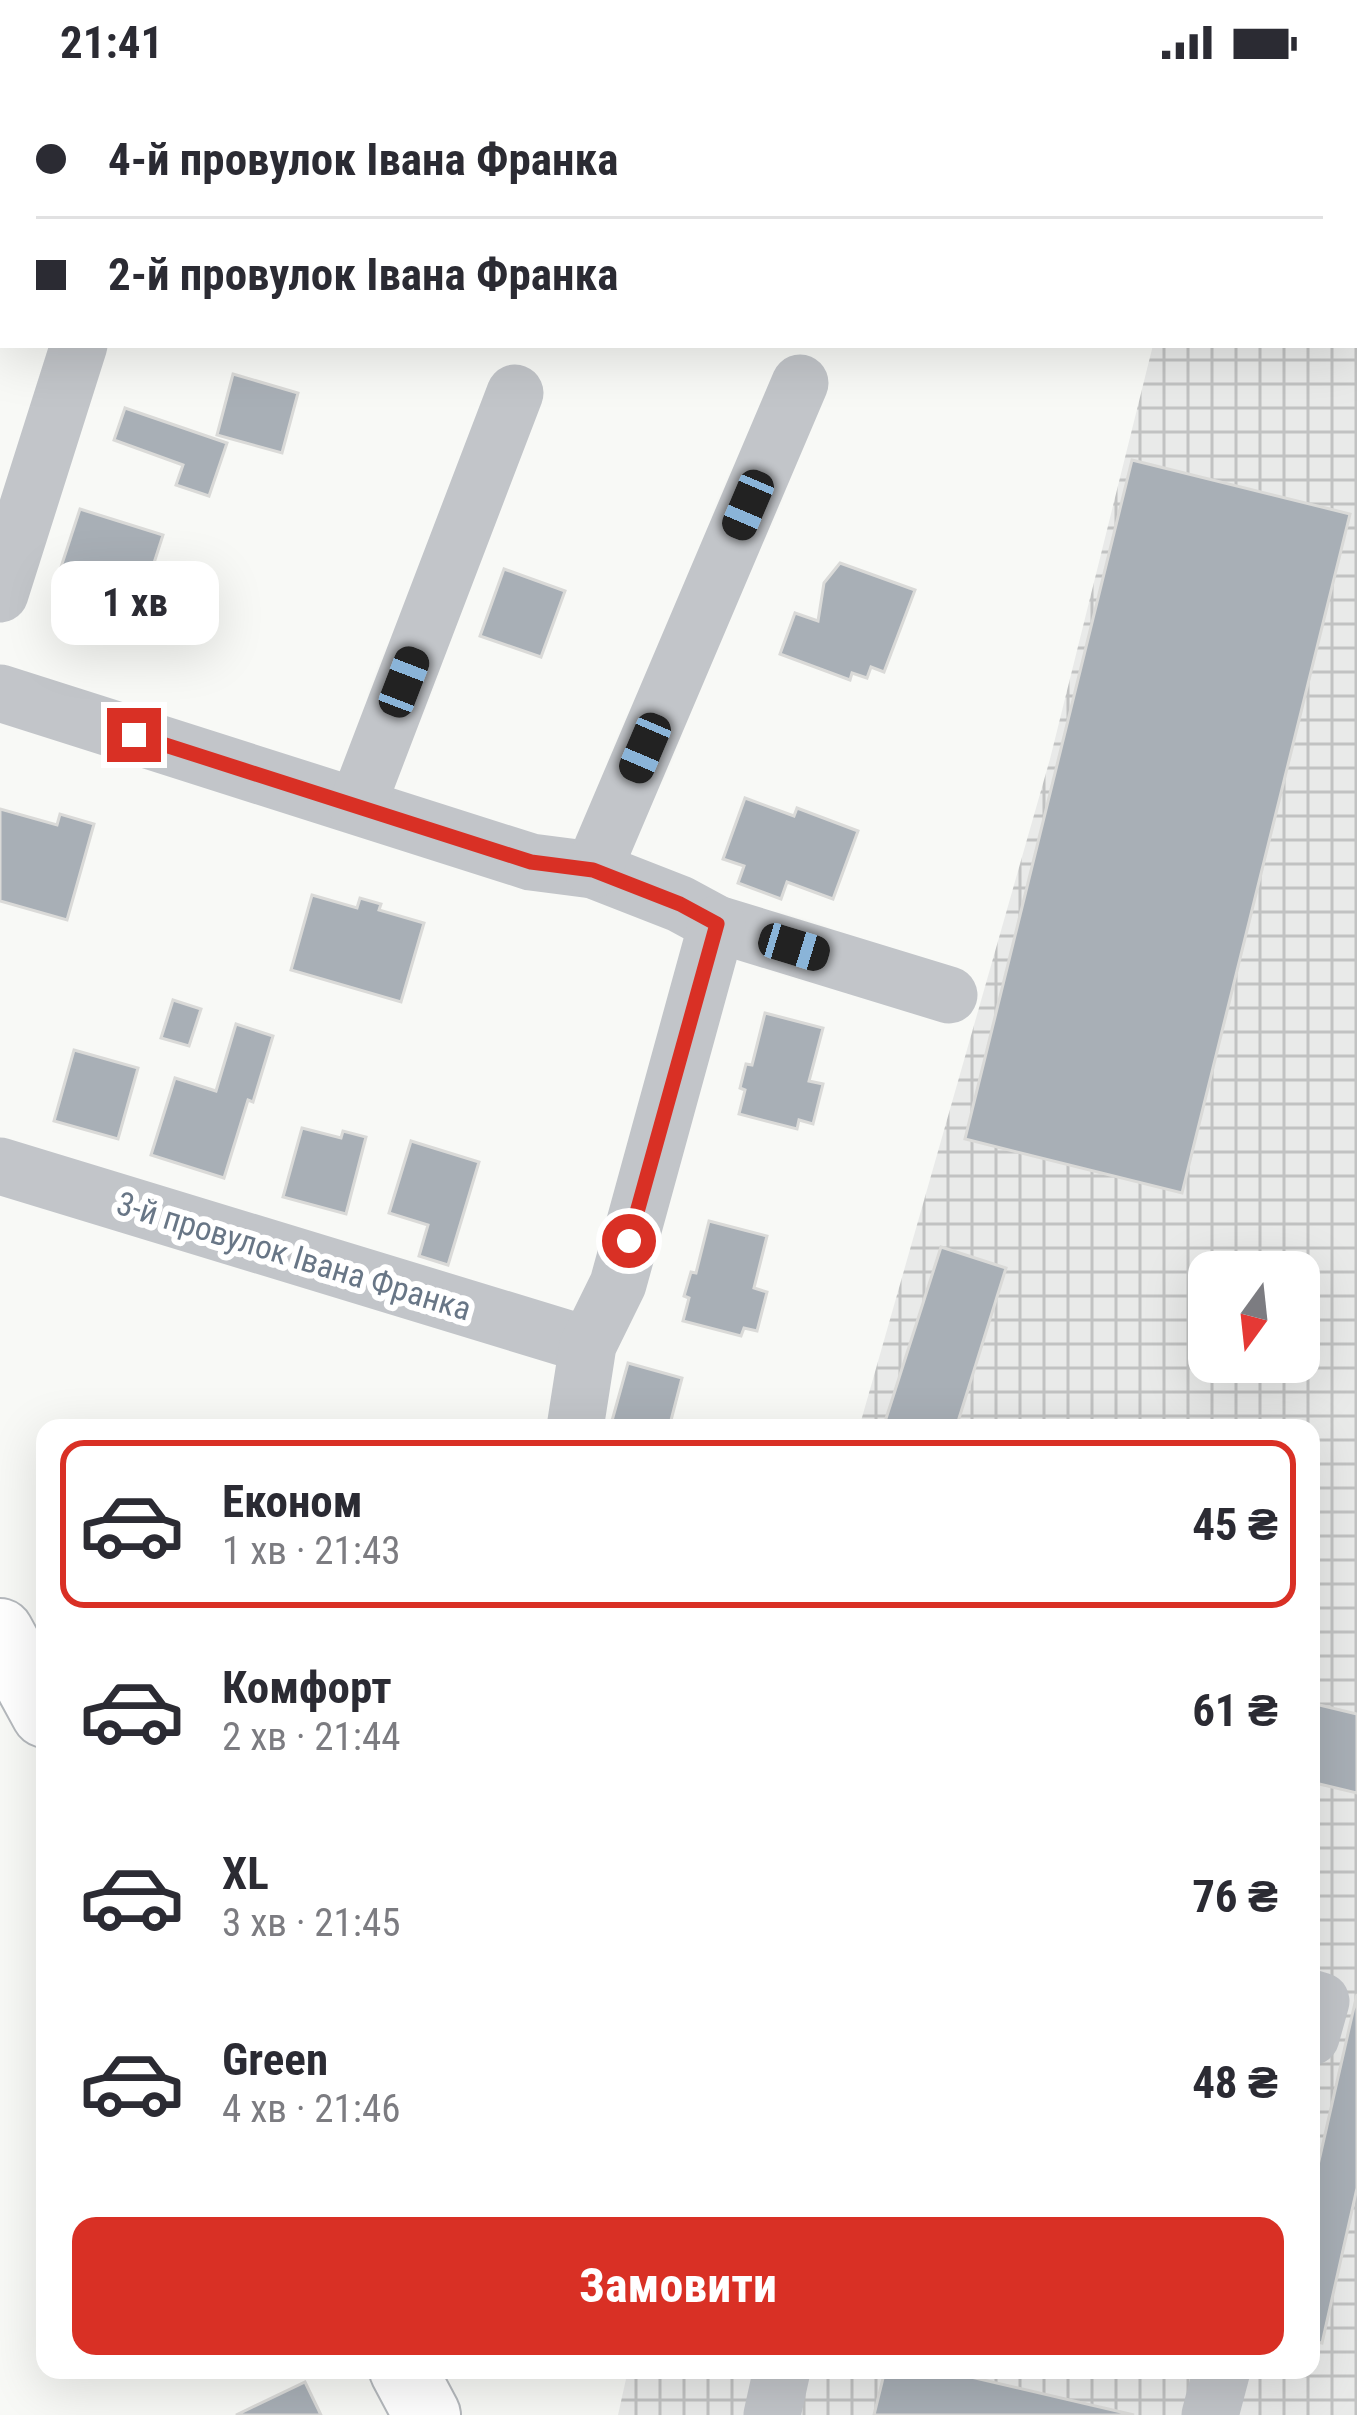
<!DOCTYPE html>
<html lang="uk">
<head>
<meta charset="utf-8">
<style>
  body { margin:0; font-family:"Roboto Condensed",sans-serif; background:#f2f2f3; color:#2b2b33; height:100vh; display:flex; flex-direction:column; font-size:45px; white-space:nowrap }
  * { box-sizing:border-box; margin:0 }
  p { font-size:39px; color:#7c7c81 }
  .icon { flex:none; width:66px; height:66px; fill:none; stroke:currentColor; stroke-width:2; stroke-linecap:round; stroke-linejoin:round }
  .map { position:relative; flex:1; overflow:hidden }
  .sheet { position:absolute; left:36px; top:1335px; width:1284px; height:960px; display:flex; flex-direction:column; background:#fff; border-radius:24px; box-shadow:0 12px 48px #0002 }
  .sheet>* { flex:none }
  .guide { position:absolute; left:0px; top:0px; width:1359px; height:264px; box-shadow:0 12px 48px #0002; display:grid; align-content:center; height:264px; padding:0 36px; background:#fff }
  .needle { width:78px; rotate:195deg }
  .tools { position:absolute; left:1188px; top:1167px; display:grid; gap:24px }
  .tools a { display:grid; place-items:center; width:132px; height:132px; border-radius:24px; background:#fff; box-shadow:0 12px 48px #0002; font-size:60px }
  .end { position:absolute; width:54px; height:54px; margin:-27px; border:15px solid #d93025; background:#fff; box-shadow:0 0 0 6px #fff }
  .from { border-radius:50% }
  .bubble { position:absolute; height:84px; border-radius:24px; background:#fff; box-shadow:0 12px 48px #0002; font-size:39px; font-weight:700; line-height:84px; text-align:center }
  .car { position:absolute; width:36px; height:72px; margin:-36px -18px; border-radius:15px; box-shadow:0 0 9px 3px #0007; background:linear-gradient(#222 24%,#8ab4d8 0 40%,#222 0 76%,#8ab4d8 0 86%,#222 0) }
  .guide b { display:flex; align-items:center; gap:42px; height:114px; font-size:45px }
  .guide b+b { border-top:3px solid #e1e1e2 }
  .guide i { width:30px; height:30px; background:#2b2b33 }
  ul { padding:21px 0 0; list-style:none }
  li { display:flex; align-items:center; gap:36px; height:168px; margin:0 24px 18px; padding:0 12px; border:6px solid transparent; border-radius:24px }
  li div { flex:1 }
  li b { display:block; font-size:45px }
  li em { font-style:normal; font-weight:700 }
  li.active { border-color:#d93025 }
  li>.icon { width:108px; height:108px; stroke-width:1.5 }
  .button { display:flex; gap:24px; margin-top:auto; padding:24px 36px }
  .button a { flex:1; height:138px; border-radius:24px; background:#d93025; color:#fff; font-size:48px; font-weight:700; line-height:138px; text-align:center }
  .status { display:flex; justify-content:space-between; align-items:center; height:84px; padding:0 60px; background:#fff; direction:ltr }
  .status svg { height:33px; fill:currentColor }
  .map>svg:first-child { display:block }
</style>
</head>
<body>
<div class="status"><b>21:41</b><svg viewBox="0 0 49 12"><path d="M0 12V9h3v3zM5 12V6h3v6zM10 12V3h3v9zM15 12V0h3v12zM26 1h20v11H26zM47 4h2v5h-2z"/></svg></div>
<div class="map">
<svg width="1357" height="2331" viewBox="0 0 1357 2331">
  <defs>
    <pattern id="industrial-grid" width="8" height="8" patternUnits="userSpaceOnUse" patternTransform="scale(3)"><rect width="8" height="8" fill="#e9eae9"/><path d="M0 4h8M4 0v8" fill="none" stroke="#c1c2c2"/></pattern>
  </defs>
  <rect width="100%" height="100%" fill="#f8f9f6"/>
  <path fill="url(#industrial-grid)" fill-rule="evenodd" d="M1217,0H1357V2331H618L628,2286H1311V1344H859L1050,675L1153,261H1356V3H1216ZM1209,1188H1299V1278H1209Z"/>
  <g fill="#a8afb6" stroke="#dadad8" stroke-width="3">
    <path d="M233,290L298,309L282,369L217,351Z"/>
    <path d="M125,324L227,359L209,412L176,401L183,381L114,356Z"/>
    <path d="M1132,376L1350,430L1182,1109L965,1055Z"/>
    <path d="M80,425L163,451L143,513L60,486Z"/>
    <path d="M840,479L915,506L884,588L871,583L867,594L852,589L850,596L780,570L795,529L818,537L824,499Z"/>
    <path d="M504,485L565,507L541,573L480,552Z"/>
    <path d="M745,714L794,732L797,724L858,747L833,815L787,798L781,815L738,799L744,782L723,775Z"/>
    <path d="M0,725L57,741L60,730L94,740L67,836L0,817Z"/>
    <path d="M312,811L357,824L360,814L381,820L379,826L424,839L401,918L291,886Z"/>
    <path d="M173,916L201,925L189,962L161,954Z"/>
    <path d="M765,929L823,944L809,997L823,1000L813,1040L799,1036L797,1045L739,1030L745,1006L740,1004L746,980L752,981Z"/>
    <path d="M236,940L273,952L253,1018L248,1016L224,1094L151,1071L175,994L216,1007Z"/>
    <path d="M74,966L138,984L118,1055L54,1037Z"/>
    <path d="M302,1044L341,1054L343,1047L366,1053L346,1130L283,1113Z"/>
    <path d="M411,1057L479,1078L448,1181L419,1172L428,1141L389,1129Z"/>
    <path d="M709,1137L767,1152L754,1204L767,1208L757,1247L744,1244L741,1252L683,1237L689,1214L684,1212L691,1188L696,1189Z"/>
    <path d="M941,1163L1006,1184L956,1344H883Z"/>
    <path d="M628,1279L682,1294L669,1344H610Z"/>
    <path d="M1311,1619L1357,1630V1709L1311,1698Z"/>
    <path d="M1357,1910V2104L1322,2259L1311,2257V2112Z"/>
    <path d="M885,2286H941L1134,2331H874Z"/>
    <path d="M305,2298L321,2331H236Z"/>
  </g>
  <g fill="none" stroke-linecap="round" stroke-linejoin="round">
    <g stroke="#b5b9bd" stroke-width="70">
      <g id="major">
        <path d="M0,1548L45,1630"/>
        <path d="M403,2286L427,2331"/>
      </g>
    </g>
    <g stroke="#c2c5c9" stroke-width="57">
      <path d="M160,3L161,0"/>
      <path d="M0,510L79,261"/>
      <path d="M0,609L531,778L593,786L680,820L717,840L949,911"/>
      <path d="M357,722L515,309"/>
      <path d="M593,786L800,299"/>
      <path d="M0,1082L588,1261"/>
      <path d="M575,1344L588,1261L618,1200L717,840"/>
      <path d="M1311,1914L1321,1917L1311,1953"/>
      <path d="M772,2331L782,2286"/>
      <path d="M1210,2331L1222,2286"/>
    </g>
    <use href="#major" stroke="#fff" stroke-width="66"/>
  </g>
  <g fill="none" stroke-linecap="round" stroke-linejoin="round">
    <path stroke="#d93025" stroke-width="15" d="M134,651L531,778L593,786L680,820L717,840L629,1157"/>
  </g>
  <g text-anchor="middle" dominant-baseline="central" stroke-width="12" stroke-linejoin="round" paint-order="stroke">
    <g font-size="33" fill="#687686" stroke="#fff">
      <text transform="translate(294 1172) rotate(17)">3-й провулок Івана Франка</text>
    </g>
  </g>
</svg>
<div class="tools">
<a><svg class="needle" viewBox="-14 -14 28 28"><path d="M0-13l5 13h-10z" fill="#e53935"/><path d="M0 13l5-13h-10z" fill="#7c7c81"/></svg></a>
</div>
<i class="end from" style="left:629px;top:1157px"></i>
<i class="end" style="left:134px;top:651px"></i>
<div class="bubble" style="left:51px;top:477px;width:168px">1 хв</div>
<i class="car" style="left:748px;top:421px;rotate:203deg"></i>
<i class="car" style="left:404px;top:598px;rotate:21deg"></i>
<i class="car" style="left:645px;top:664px;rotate:203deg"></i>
<i class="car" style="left:794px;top:863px;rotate:107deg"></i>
<div class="guide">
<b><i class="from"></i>4-й провулок Івана Франка</b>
<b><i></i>2-й провулок Івана Франка</b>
</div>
<section class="sheet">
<ul>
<li class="active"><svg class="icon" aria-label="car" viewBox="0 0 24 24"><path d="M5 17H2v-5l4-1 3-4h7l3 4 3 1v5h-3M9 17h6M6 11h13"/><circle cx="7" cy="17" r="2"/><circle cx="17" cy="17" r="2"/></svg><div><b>Економ</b><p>1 хв · 21:43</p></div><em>45 ₴</em></li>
<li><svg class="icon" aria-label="car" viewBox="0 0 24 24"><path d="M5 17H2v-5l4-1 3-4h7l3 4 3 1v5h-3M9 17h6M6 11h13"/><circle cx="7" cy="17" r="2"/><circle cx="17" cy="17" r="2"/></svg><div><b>Комфорт</b><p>2 хв · 21:44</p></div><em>61 ₴</em></li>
<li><svg class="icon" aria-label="car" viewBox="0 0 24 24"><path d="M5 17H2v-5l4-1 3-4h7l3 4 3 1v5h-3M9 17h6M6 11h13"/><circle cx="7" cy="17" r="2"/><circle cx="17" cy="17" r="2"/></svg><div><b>XL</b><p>3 хв · 21:45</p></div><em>76 ₴</em></li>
<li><svg class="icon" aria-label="car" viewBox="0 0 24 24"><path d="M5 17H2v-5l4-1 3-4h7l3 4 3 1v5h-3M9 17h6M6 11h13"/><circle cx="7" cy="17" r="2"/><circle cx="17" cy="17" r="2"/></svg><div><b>Green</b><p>4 хв · 21:46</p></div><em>48 ₴</em></li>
</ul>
<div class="button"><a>Замовити</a></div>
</section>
</div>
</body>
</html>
